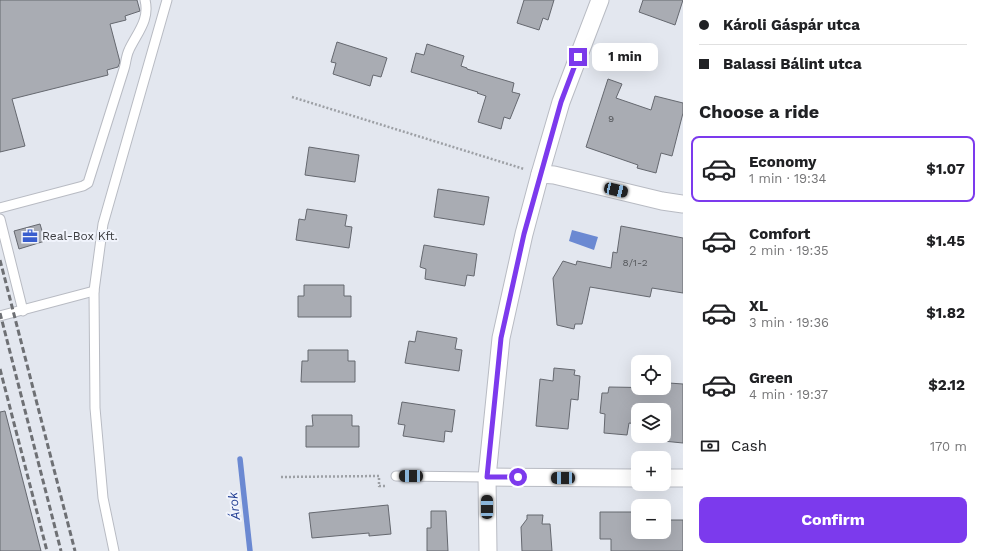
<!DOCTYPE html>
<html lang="en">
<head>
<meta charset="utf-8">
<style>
  body { margin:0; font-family:"Work Sans",sans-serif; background:#f2f2f2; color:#202124; height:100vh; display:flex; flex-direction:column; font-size:15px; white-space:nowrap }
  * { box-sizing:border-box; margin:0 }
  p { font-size:13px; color:#757577 }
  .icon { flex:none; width:22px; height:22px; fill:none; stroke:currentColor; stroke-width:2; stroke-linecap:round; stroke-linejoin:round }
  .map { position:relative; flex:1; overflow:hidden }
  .panel { display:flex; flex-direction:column; background:#fff; width:300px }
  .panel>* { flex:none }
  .hud { display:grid; align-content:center; height:88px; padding:0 16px; background:#fff }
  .buttons { position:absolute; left:631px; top:355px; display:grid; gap:8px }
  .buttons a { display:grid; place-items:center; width:40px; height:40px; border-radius:8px; background:#fff; box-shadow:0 4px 16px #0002; font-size:20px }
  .end { position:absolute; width:18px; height:18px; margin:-9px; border:5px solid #7c3aed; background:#fff; box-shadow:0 0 0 2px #fff }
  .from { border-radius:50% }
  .bubble { position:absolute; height:28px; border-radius:8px; background:#fff; box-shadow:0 4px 16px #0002; font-size:13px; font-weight:700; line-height:28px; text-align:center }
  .car { position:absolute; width:12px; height:24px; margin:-12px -6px; border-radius:5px; box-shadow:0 0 3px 1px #0007; background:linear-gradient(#222 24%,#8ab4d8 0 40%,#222 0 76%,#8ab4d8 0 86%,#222 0) }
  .hud b { display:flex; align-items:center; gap:14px; height:38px; font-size:15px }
  .hud b+b { border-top:1px solid #e0e0e0 }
  .hud i { width:10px; height:10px; background:#202124 }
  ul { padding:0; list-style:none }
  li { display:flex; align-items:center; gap:12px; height:66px; margin:0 8px 6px; padding:0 8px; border:2px solid transparent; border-radius:8px }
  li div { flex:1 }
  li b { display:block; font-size:15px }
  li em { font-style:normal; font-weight:700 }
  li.selected { border-color:#7c3aed }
  li>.icon { width:36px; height:36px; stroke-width:1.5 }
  h2 { padding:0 16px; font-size:18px; line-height:48px }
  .pay { display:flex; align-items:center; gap:10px; height:44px; padding:0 16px; font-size:15px }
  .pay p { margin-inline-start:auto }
  .button { display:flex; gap:8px; margin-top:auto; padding:8px 16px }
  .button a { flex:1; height:46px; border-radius:8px; background:#7c3aed; color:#fff; font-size:16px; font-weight:700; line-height:46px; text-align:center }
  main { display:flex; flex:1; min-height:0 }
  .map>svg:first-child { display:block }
</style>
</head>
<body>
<main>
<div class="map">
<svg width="683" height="551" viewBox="0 0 683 551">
  <rect width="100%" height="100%" fill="#e3e7ef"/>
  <path fill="#6b89d2" d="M572,230L598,237L594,250L569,241Z"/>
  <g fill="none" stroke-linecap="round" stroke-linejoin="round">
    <path stroke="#6b89d2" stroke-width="5.5" d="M240,459L250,551"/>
  </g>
  <g fill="#a9acb3" stroke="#65686f">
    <path d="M0,0H137L140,11L125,16L126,20L110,24L120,62L118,67L107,70L108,75L12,99L25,146L0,152Z"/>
    <path d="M524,0H554L548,20L543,18L539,30L517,23Z"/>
    <path d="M643,0H683L675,25L639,12Z"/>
    <path d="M337,42L387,58L381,77L373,75L370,86L333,74L336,63L331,62Z"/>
    <path d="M427,44L464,56L461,66L467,68V69L514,83L512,92L520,94L510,119L504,117L501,129L478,122L486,96L477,93L478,92L411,72L416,53L424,55Z"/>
    <path d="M608,79L622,84L616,98L651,110L655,96L683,103V113L672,156L661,153L656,173L637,168L638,165L586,147Z"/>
    <path d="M309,147L359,155L355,182L305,175Z"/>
    <path d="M438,189L489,197L484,225L434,217Z"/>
    <path d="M307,209L347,215L345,226L352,227L349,248L296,240L299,219L305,220Z"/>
    <path d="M40,224L45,241L19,249L14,231Z"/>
    <path d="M621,226L683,238V293L652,288L650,297L590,287L582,324H575L574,329L557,325L553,278L563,261L576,265L577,261L611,268L613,252L617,253Z"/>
    <path d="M424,245L477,254L474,276L467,275L465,286L425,279L426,269L420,267Z"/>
    <path d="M304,285H344V296H351V317H298V296H304Z"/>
    <path d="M417,331L457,338L455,349L462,350L459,371L405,363L409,341L415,342Z"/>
    <path d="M308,350H348V361H355V382H301L302,361H308Z"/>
    <path d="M554,368L575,370L574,375L580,376L578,400L571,399L568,429L536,426L540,379L553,381Z"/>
    <path d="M669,383L683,384V443L663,441L664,410H638V424L629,423L627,435L604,433L605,414L600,413L602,393H608L609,387L669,388Z"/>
    <path d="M402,402L455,410L452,432L445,431L444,442L403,436L405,425L398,424Z"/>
    <path d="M5,411L41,551H0V412Z"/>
    <path d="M312,415H352V426H359V447H306V426H313Z"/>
    <path d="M388,505L391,534L369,536V533L312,538L309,513Z"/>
    <path d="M431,511H446L448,551H427V528H431Z"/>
    <path d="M600,512H634V515H638V532H669V520H683V551H611V539H600Z"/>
    <path d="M527,515H543L542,524H550L552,551H522L521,527L527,519Z"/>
  </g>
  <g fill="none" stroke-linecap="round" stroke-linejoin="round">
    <g stroke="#b8bbc3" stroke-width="11">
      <g id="service">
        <path d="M0,208L83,186L88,183L124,69C126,63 126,56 129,50C137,33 150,20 145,0"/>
        <path d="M0,219L23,311"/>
        <path d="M0,316L94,291"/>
        <path d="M396,476L487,477"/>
        <path d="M114,551L103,498L95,408L94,291L103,224L167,0"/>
      </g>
    </g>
    <g stroke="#b8bbc3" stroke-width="19">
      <g id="minor">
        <path d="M540,174L554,175L662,201L683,204"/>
        <path d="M487,477L638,478"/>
        <path d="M664,478H683"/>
        <path d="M488,551L487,477L501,338L524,234L540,174L561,102L600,0"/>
      </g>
    </g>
    <g stroke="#9da0a5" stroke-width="2.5" stroke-dasharray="2 2" stroke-linecap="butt">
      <path d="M292,97L524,169"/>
      <path d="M281,477L379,476V486H387"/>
    </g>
    <use href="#service" stroke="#fff" stroke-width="9"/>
    <use href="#minor" stroke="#fff" stroke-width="17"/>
    <g stroke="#6e7074" stroke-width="3" stroke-dasharray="6 3" stroke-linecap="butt">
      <path d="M0,260L75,551"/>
      <path d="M0,313L61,551"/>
      <path d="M0,369L47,551"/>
    </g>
  </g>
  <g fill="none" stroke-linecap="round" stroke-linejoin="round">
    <path stroke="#7c3aed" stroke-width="5" d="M518,477H487L501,338L524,234L561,102L578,57"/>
  </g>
  <defs>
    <g id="office-bare" transform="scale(1.2)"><path d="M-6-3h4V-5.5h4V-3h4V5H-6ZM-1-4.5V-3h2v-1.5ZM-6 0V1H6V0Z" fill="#385dce" stroke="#f1f4fc" stroke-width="2.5" paint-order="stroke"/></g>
  </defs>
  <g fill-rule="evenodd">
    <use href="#office-bare" x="30" y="236"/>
  </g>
  <g text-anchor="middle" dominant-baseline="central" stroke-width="4" stroke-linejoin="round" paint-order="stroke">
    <g font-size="10" fill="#56585c">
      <text x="611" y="118">9</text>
      <text x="635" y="262">8/1-2</text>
    </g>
    <g font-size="12" fill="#3b3c3f" stroke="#f1f4fc" text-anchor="start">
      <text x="42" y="236">Real-Box Kft.</text>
    </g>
    <g font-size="13" font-style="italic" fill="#233f94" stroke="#f1f4fc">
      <text transform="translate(234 506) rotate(-96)">Árok</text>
    </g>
  </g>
</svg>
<div class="buttons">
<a><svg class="icon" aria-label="locate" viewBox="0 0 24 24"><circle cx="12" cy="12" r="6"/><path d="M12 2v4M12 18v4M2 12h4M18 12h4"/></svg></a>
<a><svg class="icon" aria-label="layers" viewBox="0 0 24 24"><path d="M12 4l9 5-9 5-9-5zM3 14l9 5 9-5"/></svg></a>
<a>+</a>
<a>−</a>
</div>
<i class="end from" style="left:518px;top:477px"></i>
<i class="end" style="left:578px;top:57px"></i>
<div class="bubble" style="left:592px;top:43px;width:66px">1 min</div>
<i class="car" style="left:616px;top:190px;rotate:103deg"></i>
<i class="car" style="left:411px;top:476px;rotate:271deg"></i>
<i class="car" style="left:563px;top:478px;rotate:270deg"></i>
<i class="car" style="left:487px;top:507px;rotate:0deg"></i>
</div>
<section class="panel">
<div class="hud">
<b><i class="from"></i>Károli Gáspár utca</b>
<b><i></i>Balassi Bálint utca</b>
</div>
<h2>Choose a ride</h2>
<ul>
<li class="selected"><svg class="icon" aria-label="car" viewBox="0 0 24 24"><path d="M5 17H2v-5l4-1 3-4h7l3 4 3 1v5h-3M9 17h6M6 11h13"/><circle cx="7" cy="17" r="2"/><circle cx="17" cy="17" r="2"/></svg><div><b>Economy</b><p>1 min · 19:34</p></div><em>$1.07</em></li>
<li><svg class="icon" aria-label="car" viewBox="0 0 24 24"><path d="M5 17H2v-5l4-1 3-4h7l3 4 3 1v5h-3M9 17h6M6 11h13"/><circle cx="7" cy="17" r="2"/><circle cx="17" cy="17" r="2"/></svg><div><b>Comfort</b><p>2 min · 19:35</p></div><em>$1.45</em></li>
<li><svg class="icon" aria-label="car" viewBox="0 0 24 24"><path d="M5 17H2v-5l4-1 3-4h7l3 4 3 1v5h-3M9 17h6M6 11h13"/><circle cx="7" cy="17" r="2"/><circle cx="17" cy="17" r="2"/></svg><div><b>XL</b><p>3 min · 19:36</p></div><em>$1.82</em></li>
<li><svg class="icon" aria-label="car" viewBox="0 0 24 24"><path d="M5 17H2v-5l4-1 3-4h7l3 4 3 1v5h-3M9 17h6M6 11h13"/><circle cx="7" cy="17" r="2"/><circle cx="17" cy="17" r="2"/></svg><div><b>Green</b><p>4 min · 19:37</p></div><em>$2.12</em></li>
</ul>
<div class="pay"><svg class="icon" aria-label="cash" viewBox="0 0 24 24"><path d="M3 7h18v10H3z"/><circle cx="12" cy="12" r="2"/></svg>Cash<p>170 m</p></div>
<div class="button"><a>Confirm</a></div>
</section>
</main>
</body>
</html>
